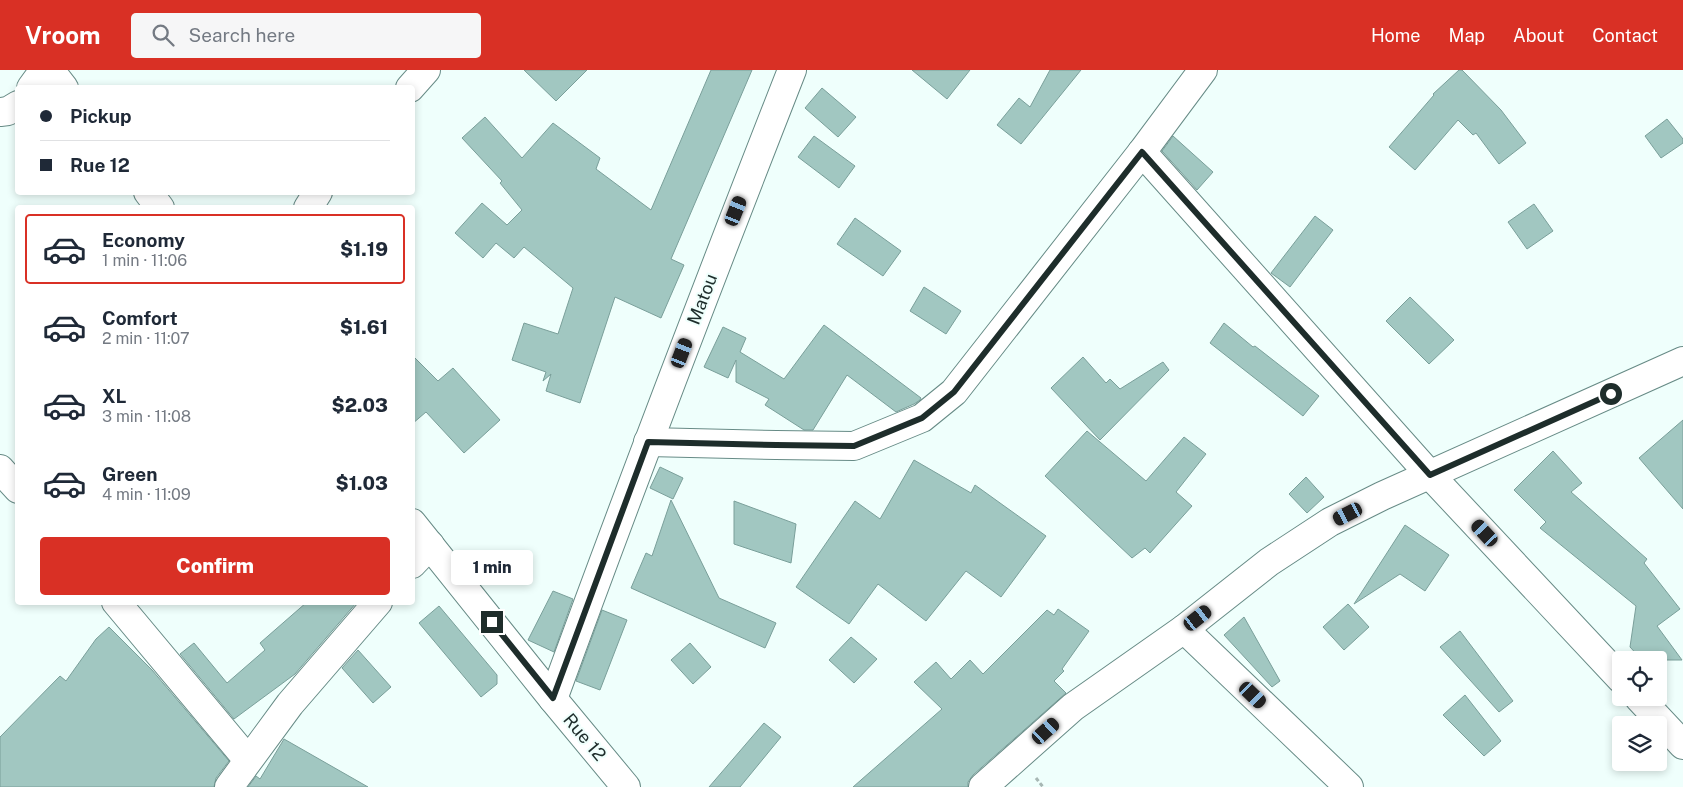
<!DOCTYPE html>
<html lang="en">
<head>
<meta charset="utf-8">
<style>
  body { margin:0; font-family:"Public Sans",sans-serif; background:#f6f6f7; color:#1f2937; height:100vh; display:flex; flex-direction:column; font-size:19px; white-space:nowrap }
  * { box-sizing:border-box; margin:0 }
  p { font-size:16px; color:#747a83 }
  .icon { flex:none; width:28px; height:28px; fill:none; stroke:currentColor; stroke-width:2; stroke-linecap:round; stroke-linejoin:round }
  .map { position:relative; flex:1; overflow:hidden }
  .drawer { position:absolute; left:15px; top:135px; width:400px; height:400px; display:flex; flex-direction:column; background:#fff; border-radius:5px; box-shadow:0 2px 8px #0003 }
  .drawer>* { flex:none }
  .guide { position:absolute; left:15px; top:15px; width:400px; height:110px; border-radius:5px; box-shadow:0 2px 8px #0003; display:grid; align-content:center; height:110px; padding:0 25px; background:#fff }
  .fabs { position:absolute; left:1612px; top:581px; display:grid; gap:10px }
  .fabs a { display:grid; place-items:center; width:55px; height:55px; border-radius:5px; background:#fff; box-shadow:0 2px 8px #0003; font-size:25px }
  .end { position:absolute; width:22px; height:22px; margin:-11px; border:6px solid #1e2d2b; background:#fff; box-shadow:0 0 0 2px #fff }
  .from { border-radius:50% }
  .bubble { position:absolute; height:35px; border-radius:5px; background:#fff; box-shadow:0 2px 8px #0003; font-size:16px; font-weight:800; line-height:35px; text-align:center }
  .car { position:absolute; width:15px; height:30px; margin:-15px -8px; border-radius:6px; box-shadow:0 0 4px 1px #0007; background:linear-gradient(#222 24%,#8ab4d8 0 40%,#222 0 76%,#8ab4d8 0 86%,#222 0) }
  .guide b { display:flex; align-items:center; gap:18px; height:48px; font-size:19px }
  .guide b+b { border-top:1px solid #e0e1e3 }
  .guide i { width:12px; height:12px; background:#1f2937 }
  ul { padding:9px 0 0; list-style:none }
  li { display:flex; align-items:center; gap:15px; height:70px; margin:0 10px 8px; padding:0 15px; border:2px solid transparent; border-radius:5px }
  li div { flex:1 }
  li b { display:block; font-size:19px }
  li em { font-style:normal; font-weight:800 }
  li.on { border-color:#d93025 }
  li>.icon { width:45px; height:45px; stroke-width:1.5 }
  .cta { display:flex; gap:10px; margin-top:auto; padding:10px 25px }
  .cta a { flex:1; height:58px; border-radius:5px; background:#d93025; color:#fff; font-size:20px; font-weight:800; line-height:58px; text-align:center }
  header { display:flex; align-items:center; gap:30px; box-sizing:border-box; height:70px; padding:0 25px; background:#d93025; color:#fff }
  header strong { font-size:24px }
  nav { display:flex; gap:28px; margin-inline-start:auto; font-size:18px }
  .search { width:350px; height:45px; background:#f6f6f7; display:flex; align-items:center; gap:12px; box-sizing:border-box; padding:0 18px; border-radius:5px; color:#747a83; font-size:19px }
  .map>svg:first-child { display:block }
</style>
</head>
<body>
<header>
<strong>Vroom</strong>
<div class="search"><svg class="icon" aria-label="search" viewBox="0 0 24 24"><circle cx="10" cy="10" r="6"/><path d="M15 15l6 6"/></svg>Search here</div>
<nav><a>Home</a><a>Map</a><a>About</a><a>Contact</a></nav>
</header>
<div class="map">
<svg width="1683" height="717" viewBox="0 0 1683 717">
  <rect width="100%" height="100%" fill="#effffc"/>
  <g fill="#a1c7c1" stroke="#7a9f9a">
    <path d="M524,0H587L556,31Z"/>
    <path d="M711,0H752L671,189L684,195L661,248L615,227L580,333L546,321L551,304L543,311L546,302L512,290L524,253L558,264L573,218L524,177L514,188L496,173L483,188L455,163L482,133L507,155L522,140L500,113L502,111L462,68L485,47L522,88L553,53L600,88L596,99L651,140Z"/>
    <path d="M912,0H970L947,29Z"/>
    <path d="M1050,0H1081L1021,74L997,55L1019,28L1030,37Z"/>
    <path d="M1459,0H1462L1501,40L1526,73L1499,94L1476,63L1473,65L1458,50L1415,100L1389,77L1434,25L1433,24Z"/>
    <path d="M822,18L856,47L838,67L805,38Z"/>
    <path d="M1667,49L1683,69V73L1661,88L1645,66Z"/>
    <path d="M814,66L855,96L839,118L798,87Z"/>
    <path d="M1173,66L1213,102L1197,120L1162,81Z"/>
    <path d="M1534,134L1553,161L1527,179L1508,152Z"/>
    <path d="M1315,146L1333,160L1290,217L1271,203Z"/>
    <path d="M855,148L901,181L883,206L837,174Z"/>
    <path d="M924,217L961,241L946,264L910,241Z"/>
    <path d="M1410,227L1454,270L1429,294L1386,251Z"/>
    <path d="M1224,253L1253,277L1255,276L1319,326L1303,346L1210,273Z"/>
    <path d="M824,255L921,328L920,330L914,334L896,342L847,305L813,360H804L765,335L769,329L736,312V290L728,308L704,297L723,257L746,268L740,282L784,309Z"/>
    <path d="M412,285L438,311L453,298L500,350L464,383L426,342L412,354Z"/>
    <path d="M1083,287L1106,313L1110,309L1120,319L1163,292L1169,300L1100,370L1051,318Z"/>
    <path d="M1683,350V439L1639,388Z"/>
    <path d="M1087,361L1146,411L1184,367L1206,384L1176,422L1192,436L1150,483L1145,478L1132,488L1045,406Z"/>
    <path d="M1553,381L1582,413L1571,422L1647,489L1644,493L1680,539L1657,556L1682,590H1642L1630,577L1636,536L1540,458L1546,452L1514,420Z"/>
    <path d="M914,390L971,423L975,415L1046,466L1001,527L966,501L926,551L878,514L849,554L796,517L855,431L880,449Z"/>
    <path d="M660,397L683,408L673,429L650,418Z"/>
    <path d="M1306,407L1324,427L1307,443L1289,424Z"/>
    <path d="M671,430L719,528L776,553L765,578L631,518L646,483L652,486Z"/>
    <path d="M734,431L796,454L791,493L734,474Z"/>
    <path d="M1405,455L1449,485L1425,521L1400,504L1354,534Z"/>
    <path d="M553,521L573,529L554,582L528,570Z"/>
    <path d="M307,532H357L295,604L234,649L180,584L194,573L227,613L265,580L260,573Z"/>
    <path d="M1348,534L1369,557L1344,580L1323,557Z"/>
    <path d="M439,536L497,605V614L481,627L419,553Z"/>
    <path d="M1058,539L1089,561L1062,599L1064,601L1054,611L1066,623L973,705L968,712V717H853L942,639L914,612L936,592L951,609L970,590L983,604L1047,540L1054,545Z"/>
    <path d="M602,540L627,550L600,620L576,611Z"/>
    <path d="M1244,547L1280,611L1272,617L1224,565Z"/>
    <path d="M109,557L152,600L229,691L216,708L214,717H0V667L60,606L66,611L96,569Z"/>
    <path d="M1460,561L1513,631L1499,642L1440,577Z"/>
    <path d="M851,567L877,589L854,613L829,590Z"/>
    <path d="M690,573L711,597L693,614L671,590Z"/>
    <path d="M358,580L391,617L373,633L342,598Z"/>
    <path d="M1465,625L1501,671L1484,686L1443,645Z"/>
    <path d="M764,653L781,667L740,717H709Z"/>
    <path d="M284,669L368,717H248L256,706L260,709Z"/>
  </g>
  <g fill="none" stroke-linecap="round" stroke-linejoin="round">
    <g stroke="#678b86" stroke-width="30">
      <g id="minor">
        <path d="M50,0L64,18"/>
        <path d="M31,18L44,0"/>
        <path d="M410,18L426,0"/>
        <path d="M0,42L8,41L18,35"/>
        <path d="M1142,82L1430,405L1621,609"/>
        <path d="M148,122L160,138"/>
        <path d="M308,138L318,122"/>
        <path d="M648,372L776,375L854,376L922,348L954,322L1142,82L1203,0"/>
        <path d="M0,399L18,419"/>
        <path d="M412,453L553,629L626,717"/>
        <path d="M412,494L430,475"/>
        <path d="M116,532L248,690"/>
        <path d="M1184,559L1349,717"/>
        <path d="M1639,628L1683,675"/>
        <path d="M553,629C630,418 710,209 792,0"/>
        <path d="M229,717L290,634L378,532"/>
        <path d="M983,717L1073,637L1184,559L1269,492L1330,452L1382,426L1683,291"/>
      </g>
    </g>
    <path stroke="#a7b7b4" stroke-width="3" stroke-dasharray="4 2.5" stroke-linecap="butt" d="M1036,708L1043,717"/>
    <use href="#minor" stroke="#fff" stroke-width="28"/>
  </g>
  <g fill="none" stroke-linecap="round" stroke-linejoin="round">
    <path stroke="#1e2d2b" stroke-width="6" d="M492,552L553,628L648,372L776,375L854,376L922,348L954,322L1142,82L1430,405L1611,324"/>
  </g>
  <g text-anchor="middle" dominant-baseline="central" stroke-width="4" stroke-linejoin="round" paint-order="stroke">
    <g font-size="18" fill="#1e2d2b" stroke="#effffc">
      <text transform="translate(702 229) rotate(-69)">Matou</text>
      <text transform="translate(585 667) rotate(50)">Rue 12</text>
    </g>
  </g>
</svg>
<div class="fabs">
<a><svg class="icon" aria-label="locate" viewBox="0 0 24 24"><circle cx="12" cy="12" r="6"/><path d="M12 2v4M12 18v4M2 12h4M18 12h4"/></svg></a>
<a><svg class="icon" aria-label="layers" viewBox="0 0 24 24"><path d="M12 4l9 5-9 5-9-5zM3 14l9 5 9-5"/></svg></a>
</div>
<i class="end from" style="left:1611px;top:324px"></i>
<i class="end" style="left:492px;top:552px"></i>
<div class="bubble" style="left:451px;top:480px;width:82px">1 min</div>
<i class="car" style="left:736px;top:141px;rotate:22deg"></i>
<i class="car" style="left:682px;top:283px;rotate:21deg"></i>
<i class="car" style="left:1348px;top:444px;rotate:243deg"></i>
<i class="car" style="left:1485px;top:463px;rotate:317deg"></i>
<i class="car" style="left:1198px;top:548px;rotate:52deg"></i>
<i class="car" style="left:1253px;top:625px;rotate:134deg"></i>
<i class="car" style="left:1046px;top:661px;rotate:48deg"></i>
<div class="guide">
<b><i class="from"></i>Pickup</b>
<b><i></i>Rue 12</b>
</div>
<section class="drawer">
<ul>
<li class="on"><svg class="icon" aria-label="car" viewBox="0 0 24 24"><path d="M5 17H2v-5l4-1 3-4h7l3 4 3 1v5h-3M9 17h6M6 11h13"/><circle cx="7" cy="17" r="2"/><circle cx="17" cy="17" r="2"/></svg><div><b>Economy</b><p>1 min · 11:06</p></div><em>$1.19</em></li>
<li><svg class="icon" aria-label="car" viewBox="0 0 24 24"><path d="M5 17H2v-5l4-1 3-4h7l3 4 3 1v5h-3M9 17h6M6 11h13"/><circle cx="7" cy="17" r="2"/><circle cx="17" cy="17" r="2"/></svg><div><b>Comfort</b><p>2 min · 11:07</p></div><em>$1.61</em></li>
<li><svg class="icon" aria-label="car" viewBox="0 0 24 24"><path d="M5 17H2v-5l4-1 3-4h7l3 4 3 1v5h-3M9 17h6M6 11h13"/><circle cx="7" cy="17" r="2"/><circle cx="17" cy="17" r="2"/></svg><div><b>XL</b><p>3 min · 11:08</p></div><em>$2.03</em></li>
<li><svg class="icon" aria-label="car" viewBox="0 0 24 24"><path d="M5 17H2v-5l4-1 3-4h7l3 4 3 1v5h-3M9 17h6M6 11h13"/><circle cx="7" cy="17" r="2"/><circle cx="17" cy="17" r="2"/></svg><div><b>Green</b><p>4 min · 11:09</p></div><em>$1.03</em></li>
</ul>
<div class="cta"><a>Confirm</a></div>
</section>
</div>
</body>
</html>
